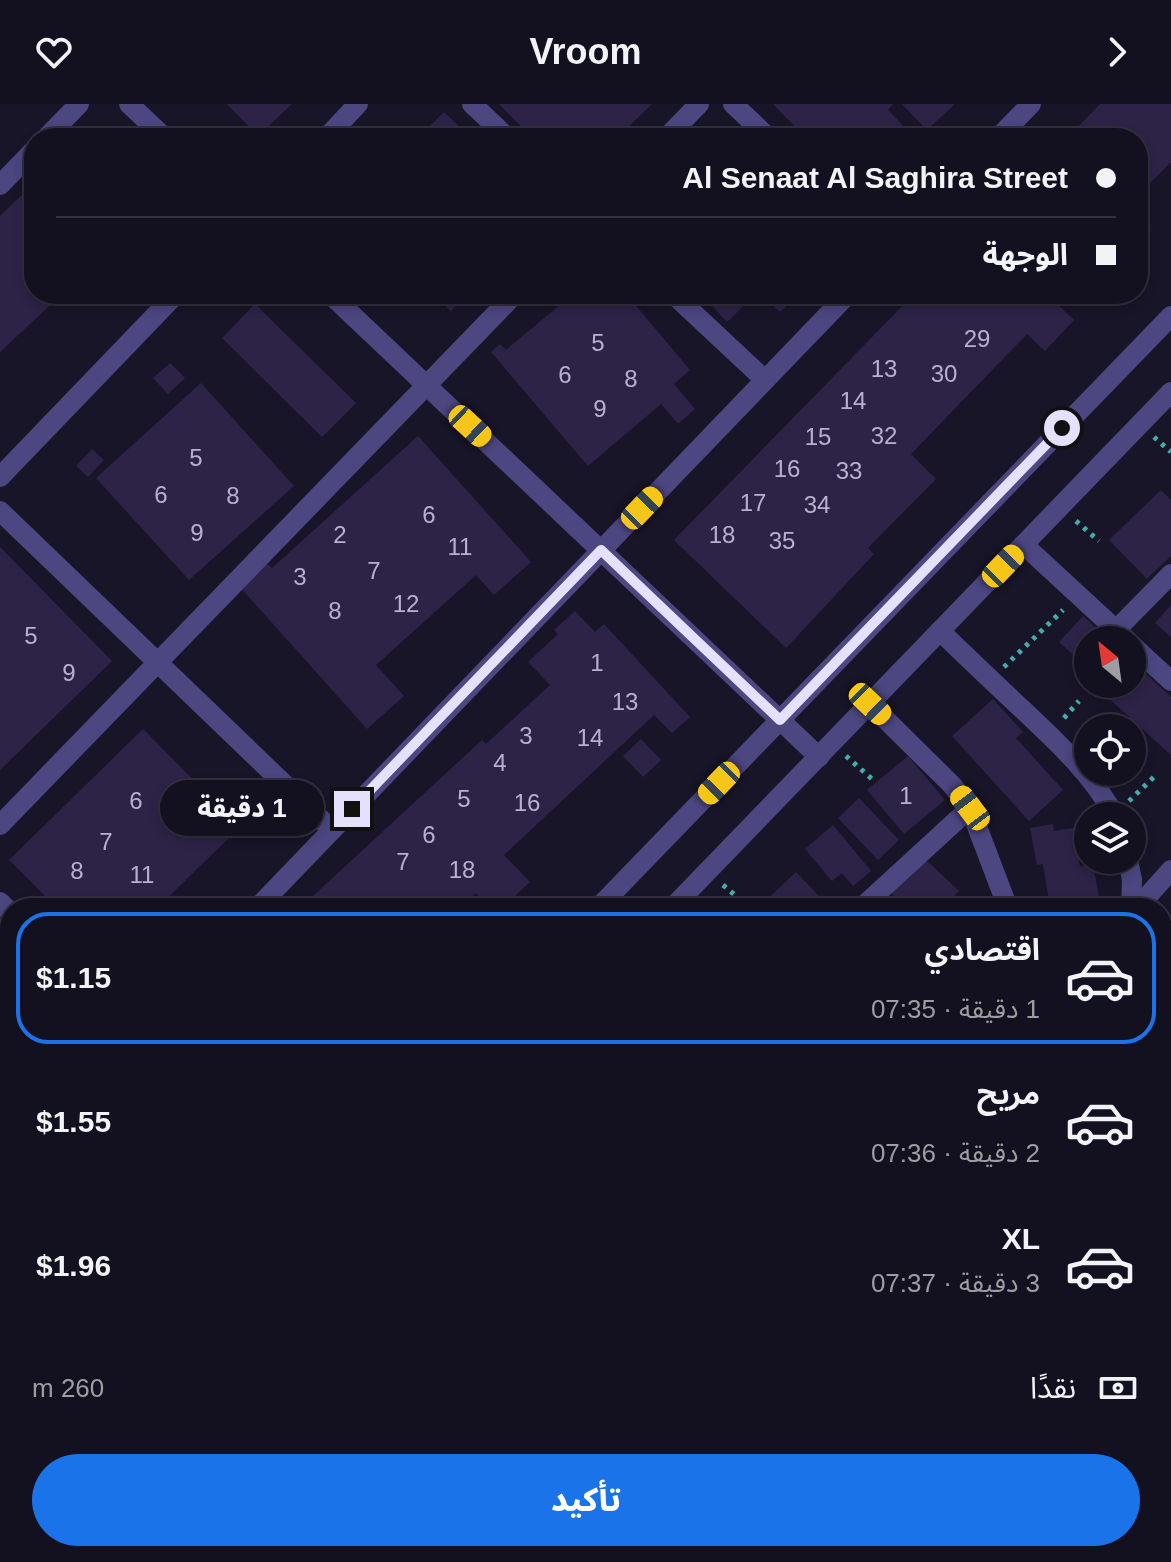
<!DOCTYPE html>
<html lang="ar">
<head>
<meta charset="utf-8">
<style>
  body { margin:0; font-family:Helvetica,"Noto Sans Arabic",sans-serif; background:#201e2c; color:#f1f3f6; direction:rtl; height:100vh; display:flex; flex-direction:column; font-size:30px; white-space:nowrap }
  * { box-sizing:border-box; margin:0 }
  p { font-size:26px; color:#9d9da4 }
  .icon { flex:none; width:44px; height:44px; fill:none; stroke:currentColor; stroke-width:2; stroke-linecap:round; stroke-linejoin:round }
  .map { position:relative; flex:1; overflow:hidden; direction:ltr }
  .panel { position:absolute; left:0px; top:794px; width:1172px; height:664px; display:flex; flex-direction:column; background:#13101f; border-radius:32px 32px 0 0; box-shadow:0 4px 12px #0003,0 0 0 2px #32303d; direction:rtl }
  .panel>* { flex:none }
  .banner { position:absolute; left:24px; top:24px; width:1124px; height:176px; border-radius:32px; box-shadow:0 4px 12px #0003,0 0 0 2px #32303d; direction:rtl; display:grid; align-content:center; height:176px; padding:0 32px; background:#13101f }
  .needle { width:52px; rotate:331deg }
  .controls { position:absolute; left:1074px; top:522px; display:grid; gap:16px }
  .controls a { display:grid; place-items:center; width:72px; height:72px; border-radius:50%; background:#13101f; box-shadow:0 4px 12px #0003,0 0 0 2px #32303d; font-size:40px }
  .end { position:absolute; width:36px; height:36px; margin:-18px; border:10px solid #e5e0fb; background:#111; box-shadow:0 0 0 4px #111 }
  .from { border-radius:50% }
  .bubble { position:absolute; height:56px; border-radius:28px; background:#13101f; box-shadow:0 4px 12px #0003,0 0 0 2px #32303d; font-size:26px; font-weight:800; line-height:56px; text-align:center; direction:rtl }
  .car { position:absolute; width:24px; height:48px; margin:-24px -12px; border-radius:10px; box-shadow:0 0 6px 2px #0007; background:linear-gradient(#f5c518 24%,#345 0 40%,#f5c518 0 76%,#345 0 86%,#f5c518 0) }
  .banner b { display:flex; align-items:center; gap:28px; height:76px; font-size:30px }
  .banner b+b { border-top:2px solid #32303d }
  .banner i { width:20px; height:20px; background:#f1f3f6 }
  ul { padding:14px 0 0; list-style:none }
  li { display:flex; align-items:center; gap:24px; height:132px; margin:0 16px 12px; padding:0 16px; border:4px solid transparent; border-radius:32px }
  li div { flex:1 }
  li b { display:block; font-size:30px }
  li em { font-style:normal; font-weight:800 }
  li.on { border-color:#1a73e8 }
  li>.icon { width:72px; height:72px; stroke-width:1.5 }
  .pay { display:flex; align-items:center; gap:20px; height:88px; padding:0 32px; font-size:30px }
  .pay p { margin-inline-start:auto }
  .cta { display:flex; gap:16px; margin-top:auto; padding:16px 32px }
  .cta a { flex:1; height:92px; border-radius:48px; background:#1a73e8; color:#fff; font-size:32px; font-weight:800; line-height:92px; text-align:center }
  header { display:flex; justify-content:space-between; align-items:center; height:104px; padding:0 32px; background:#13101f; font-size:36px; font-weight:800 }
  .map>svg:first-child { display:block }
</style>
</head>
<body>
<header><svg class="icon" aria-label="forward" viewBox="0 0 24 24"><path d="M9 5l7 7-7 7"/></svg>Vroom<svg class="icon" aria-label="heart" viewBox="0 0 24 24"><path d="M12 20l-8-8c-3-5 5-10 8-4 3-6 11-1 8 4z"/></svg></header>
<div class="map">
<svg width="1171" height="1458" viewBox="0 0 1171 1458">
  <rect width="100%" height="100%" fill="#191529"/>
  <g fill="#2d2347">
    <path d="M227,0H292L258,32Z"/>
    <path d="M499,0H652L617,34H532Z"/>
    <path d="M773,0H893L888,6L915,34H806Z"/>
    <path d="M902,0H955L927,26Z"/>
    <path d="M1100,0H1171V58L1138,91V34H1067Z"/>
    <path d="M444,8L471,34H418Z"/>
    <path d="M730,22L741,34H717Z"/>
    <path d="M93,24L103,34H82Z"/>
    <path d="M34,79V190H62L0,248V112Z"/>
    <path d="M1138,110L1151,123L1138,136Z"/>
    <path d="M433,190H467L451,207Z"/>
    <path d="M573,190H626L690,266L674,280L695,305L678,320L661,300L588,362L491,248L500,240L506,246Z"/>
    <path d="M701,190H756L727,218Z"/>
    <path d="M762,190H799L780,208Z"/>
    <path d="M914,190H1047L1074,216L1045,247L1027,230L911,350L936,375L868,444L874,450L786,544L674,436Z"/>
    <path d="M255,200L356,299L322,333L222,234Z"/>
    <path d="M170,259L185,274L168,290L153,274Z"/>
    <path d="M201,279L294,382L189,476L96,374Z"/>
    <path d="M418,332L531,458L494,491L476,471L376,561L404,592L367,625L239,482L266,458L272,464Z"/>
    <path d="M92,345L104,356L88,373L76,362Z"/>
    <path d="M1161,386L1171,396V452L1147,475L1109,436Z"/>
    <path d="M0,443L112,557L0,666Z"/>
    <path d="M1171,501V533L1155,519Z"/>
    <path d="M575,507L595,528L604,520L690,613L672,629L654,611L504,751L530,778L502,804H490L476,789L459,804H300L482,636L486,640L550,581L528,558L558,530L554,526Z"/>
    <path d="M1083,512L1109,536H1088V564L1059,538Z"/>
    <path d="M1132,557L1171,593V651L1093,580H1132Z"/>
    <path d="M993,595L1023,628L1016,634L1063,686L1029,717L952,632Z"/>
    <path d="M143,625L240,723L157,804H57L9,756Z"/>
    <path d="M641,635L661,656L643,673L623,652Z"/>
    <path d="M908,652L945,696L904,730L867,686Z"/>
    <path d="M859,694L899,736L878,756L838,714Z"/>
    <path d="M1053,720L1054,727L1073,724L1080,762L1093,760L1101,804H1050L1043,760L1037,761L1030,724Z"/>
    <path d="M833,721L871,767L853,782L842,769L832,777L805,745Z"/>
    <path d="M924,754L959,787L943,804H907L891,789Z"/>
    <path d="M796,768L824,797L817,804H758Z"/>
    <path d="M1165,1415L1171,1422V1458H1147L1144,1454L1140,1457L1132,1448H1162V1417Z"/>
    <path d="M705,1448H776L787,1458H711L713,1456Z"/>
    <path d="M836,1448H868L857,1458H845Z"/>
    <path d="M891,1448H904L913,1458H879Z"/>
    <path d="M928,1448H971L960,1458H937Z"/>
  </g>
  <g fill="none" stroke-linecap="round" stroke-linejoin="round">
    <g stroke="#42adad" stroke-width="5" stroke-dasharray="4 6" stroke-linecap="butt">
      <path d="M1154,333L1171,348"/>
      <path d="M1076,417L1099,437"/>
      <path d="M1004,563L1063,506"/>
      <path d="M1064,614L1079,597"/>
      <path d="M846,652L872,675"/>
      <path d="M1129,697L1157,670"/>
      <path d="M723,781L750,804"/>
      <path d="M1162,1027L1171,1020"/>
      <path d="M1162,1095L1171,1107"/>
      <path d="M509,1458L518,1448"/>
      <path d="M575,1458L584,1448"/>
      <path d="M629,1458L638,1448"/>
    </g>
    <g stroke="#4c4681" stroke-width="20">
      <path d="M129,0L165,34"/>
      <path d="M472,0L508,34"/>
      <path d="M733,0L769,34"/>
      <path d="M46,34L79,0"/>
      <path d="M326,34L358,0"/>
      <path d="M666,34L699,0"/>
      <path d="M998,34L1031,0"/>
      <path d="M0,81L34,46"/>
      <path d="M330,190L819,653"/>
      <path d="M673,190L765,276"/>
      <path d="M0,373L176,190"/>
      <path d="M0,407L332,726"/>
      <path d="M1024,441L1127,536"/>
      <path d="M1116,526L1171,470"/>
      <path d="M940,527C967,553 994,579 1021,604C1056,637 1092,670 1115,712"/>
      <path d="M1132,541L1171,577"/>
      <path d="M870,600L952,681L970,704L1008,804"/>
      <path d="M0,721L515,190"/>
      <path d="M1128,756L1132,776L1131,804"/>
      <path d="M0,798L10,808"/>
      <path d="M257,804L848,190"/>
      <path d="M598,804L1171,212"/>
      <path d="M672,804L1171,288"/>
      <path d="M861,804L970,704"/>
      <path d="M1137,804L1171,766"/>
      <path d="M1162,907L1171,905"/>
      <path d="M0,1140L10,1149"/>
      <path d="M0,1263L10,1290"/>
      <path d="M1162,1364L1171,1383"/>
      <path d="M0,1441L10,1414"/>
      <path d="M67,1448L72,1458"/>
      <path d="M192,1448L202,1458"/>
      <path d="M320,1448L331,1458"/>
      <path d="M815,1448L825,1458"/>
      <path d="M1004,1448L1015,1458"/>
      <path d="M467,1458L476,1448"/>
    </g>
  </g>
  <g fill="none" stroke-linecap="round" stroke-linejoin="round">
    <path stroke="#e5e0fb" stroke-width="10" d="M352,705L601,446L780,616L1062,324"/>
  </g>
  <g text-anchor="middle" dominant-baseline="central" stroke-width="7" stroke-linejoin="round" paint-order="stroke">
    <g font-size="24" fill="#b7b1ce">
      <text x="977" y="234">29</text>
      <text x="598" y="238">5</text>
      <text x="884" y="264">13</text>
      <text x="944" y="269">30</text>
      <text x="565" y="270">6</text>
      <text x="631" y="274">8</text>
      <text x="853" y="296">14</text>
      <text x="600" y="304">9</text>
      <text x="884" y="331">32</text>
      <text x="818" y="332">15</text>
      <text x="196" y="353">5</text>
      <text x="787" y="364">16</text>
      <text x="849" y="366">33</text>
      <text x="161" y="390">6</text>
      <text x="233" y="391">8</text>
      <text x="753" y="398">17</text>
      <text x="817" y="400">34</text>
      <text x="429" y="410">6</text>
      <text x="197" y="428">9</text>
      <text x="340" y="430">2</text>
      <text x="722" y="430">18</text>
      <text x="782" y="436">35</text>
      <text x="460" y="442">11</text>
      <text x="374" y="466">7</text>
      <text x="300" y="472">3</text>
      <text x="406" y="499">12</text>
      <text x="335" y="506">8</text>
      <text x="31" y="531">5</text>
      <text x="597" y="558">1</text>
      <text x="69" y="568">9</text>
      <text x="625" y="597">13</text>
      <text x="526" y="631">3</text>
      <text x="590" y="633">14</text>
      <text x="500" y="658">4</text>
      <text x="906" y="691">1</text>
      <text x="464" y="694">5</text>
      <text x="136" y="696">6</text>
      <text x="527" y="698">16</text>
      <text x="429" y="730">6</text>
      <text x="106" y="737">7</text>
      <text x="403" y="757">7</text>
      <text x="462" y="765">18</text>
      <text x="77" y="766">8</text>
      <text x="142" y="770">11</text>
    </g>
  </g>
</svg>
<div class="controls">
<a><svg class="needle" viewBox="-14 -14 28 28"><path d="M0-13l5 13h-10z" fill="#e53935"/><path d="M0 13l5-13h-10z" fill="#9d9da4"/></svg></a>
<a><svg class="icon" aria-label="locate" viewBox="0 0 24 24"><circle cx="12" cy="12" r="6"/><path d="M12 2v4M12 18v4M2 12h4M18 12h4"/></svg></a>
<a><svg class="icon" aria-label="layers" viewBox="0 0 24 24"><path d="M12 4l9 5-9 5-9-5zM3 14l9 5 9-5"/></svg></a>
</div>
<i class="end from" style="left:1062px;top:324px"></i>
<i class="end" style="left:352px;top:705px"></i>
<div class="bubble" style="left:160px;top:676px;width:164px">1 دقيقة</div>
<i class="car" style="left:470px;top:322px;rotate:133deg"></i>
<i class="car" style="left:642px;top:404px;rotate:44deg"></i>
<i class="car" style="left:1003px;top:462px;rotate:44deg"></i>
<i class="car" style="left:870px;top:600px;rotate:134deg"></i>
<i class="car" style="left:719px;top:679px;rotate:224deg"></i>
<i class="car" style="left:970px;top:704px;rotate:323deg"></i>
<div class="banner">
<b><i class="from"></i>Al Senaat Al Saghira Street</b>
<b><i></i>الوجهة</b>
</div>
<section class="panel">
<ul>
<li class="on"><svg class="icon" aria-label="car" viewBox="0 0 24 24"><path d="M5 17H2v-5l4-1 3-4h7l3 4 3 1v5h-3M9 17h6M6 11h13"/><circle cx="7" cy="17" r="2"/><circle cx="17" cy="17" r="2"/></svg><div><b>اقتصادي</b><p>1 دقيقة · 07:35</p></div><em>$1.15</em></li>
<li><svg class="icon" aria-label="car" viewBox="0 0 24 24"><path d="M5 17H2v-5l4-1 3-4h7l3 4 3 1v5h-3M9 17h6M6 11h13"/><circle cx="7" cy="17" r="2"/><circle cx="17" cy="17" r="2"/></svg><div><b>مريح</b><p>2 دقيقة · 07:36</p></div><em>$1.55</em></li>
<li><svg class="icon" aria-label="car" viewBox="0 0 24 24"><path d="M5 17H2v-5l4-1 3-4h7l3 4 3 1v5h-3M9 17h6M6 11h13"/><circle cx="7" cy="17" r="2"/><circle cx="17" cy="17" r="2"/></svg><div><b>XL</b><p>3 دقيقة · 07:37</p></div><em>$1.96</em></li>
</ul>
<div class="pay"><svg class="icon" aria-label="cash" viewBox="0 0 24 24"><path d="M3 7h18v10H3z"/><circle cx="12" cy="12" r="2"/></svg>نقدًا<p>260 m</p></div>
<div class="cta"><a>تأكيد</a></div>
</section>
</div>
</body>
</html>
